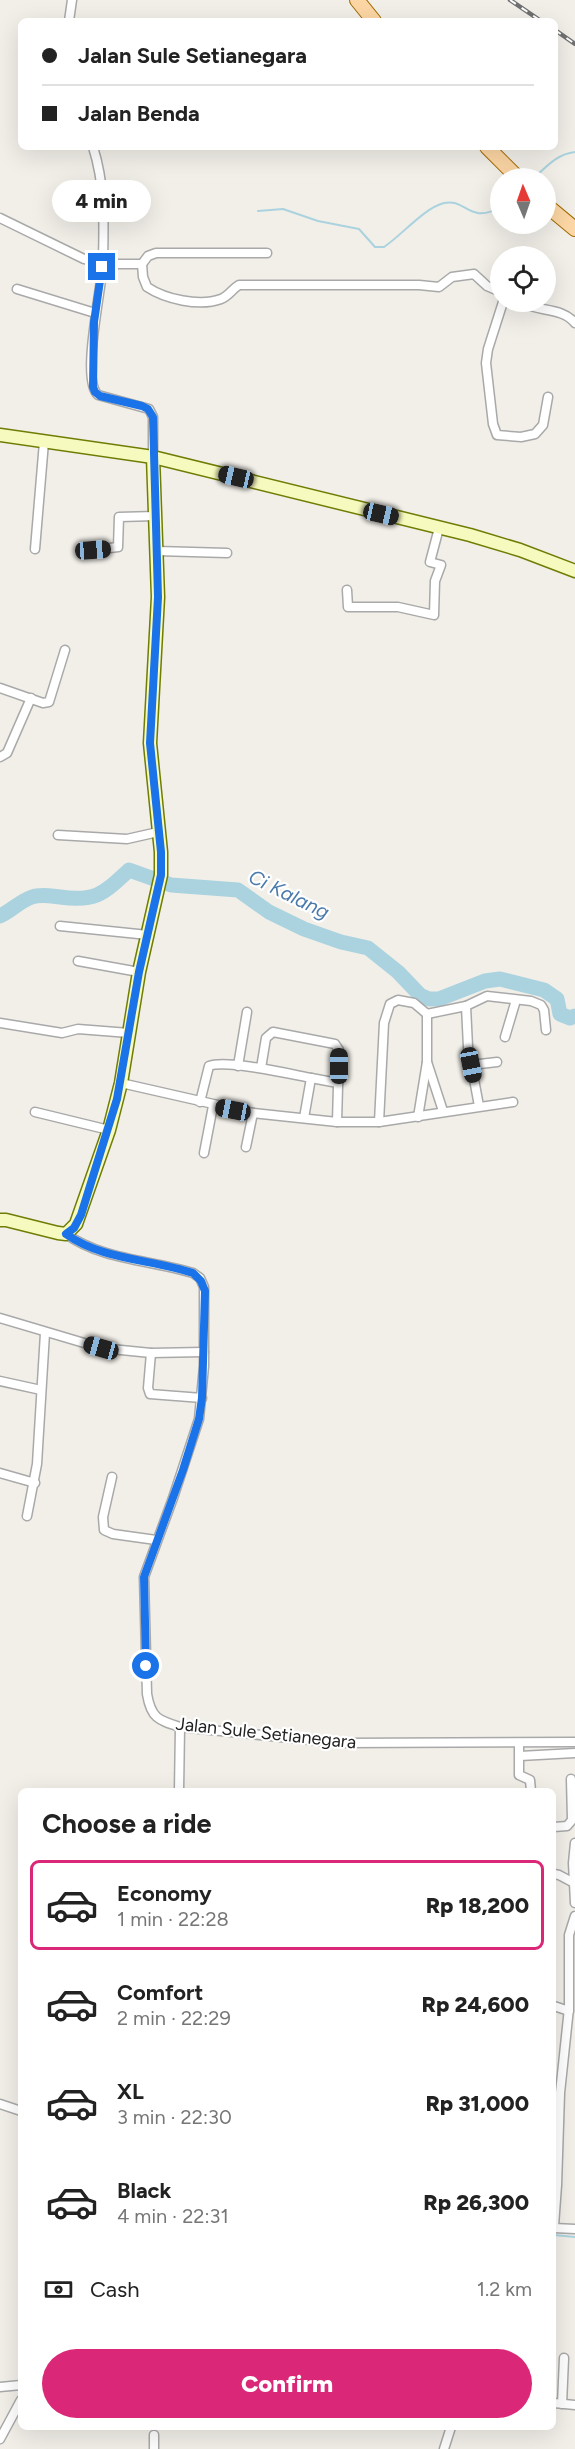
<!DOCTYPE html>
<html lang="en">
<head>
<meta charset="utf-8">
<style>
  body { margin:0; font-family:Figtree,sans-serif; background:#f6f6f6; color:#222; height:100vh; display:flex; flex-direction:column; font-size:22px; white-space:nowrap }
  * { box-sizing:border-box; margin:0 }
  p { font-size:20px; color:#767676 }
  .icon { flex:none; width:33px; height:33px; fill:none; stroke:currentColor; stroke-width:2; stroke-linecap:round; stroke-linejoin:round }
  .map { position:relative; flex:1; overflow:hidden }
  .details { position:absolute; left:18px; top:1788px; width:538px; height:642px; display:flex; flex-direction:column; background:#fff; border-radius:9px; box-shadow:0 6px 24px #0002 }
  .details>* { flex:none }
  .guide { position:absolute; left:18px; top:18px; width:540px; height:132px; border-radius:9px; box-shadow:0 6px 24px #0002; display:grid; align-content:center; height:132px; padding:0 24px; background:#fff }
  .needle { width:39px; rotate:358deg }
  .fabs { position:absolute; left:490px; top:168px; display:grid; gap:12px }
  .fabs a { display:grid; place-items:center; width:66px; height:66px; border-radius:50%; background:#fff; box-shadow:0 6px 24px #0002; font-size:30px }
  .end { position:absolute; width:27px; height:27px; margin:-14px; border:8px solid #1a73e8; background:#fff; box-shadow:0 0 0 3px #fff }
  .from { border-radius:50% }
  .bubble { position:absolute; height:42px; border-radius:21px; background:#fff; box-shadow:0 6px 24px #0002; font-size:20px; font-weight:800; line-height:42px; text-align:center }
  .car { position:absolute; width:18px; height:36px; margin:-18px -9px; border-radius:8px; box-shadow:0 0 4px 2px #0007; background:linear-gradient(#222 24%,#8ab4d8 0 40%,#222 0 76%,#8ab4d8 0 86%,#222 0) }
  .guide b { display:flex; align-items:center; gap:21px; height:57px; font-size:22px }
  .guide b+b { border-top:2px solid #e0e0e0 }
  .guide i { width:15px; height:15px; background:#222 }
  ul { padding:0; list-style:none }
  li { display:flex; align-items:center; gap:18px; height:90px; margin:0 12px 9px; padding:0 12px; border:3px solid transparent; border-radius:9px }
  li div { flex:1 }
  li b { display:block; font-size:22px }
  li em { font-style:normal; font-weight:800 }
  li.active { border-color:#db2777 }
  li>.icon { width:54px; height:54px; stroke-width:1.5 }
  h2 { padding:0 24px; font-size:27px; line-height:72px }
  .pay { display:flex; align-items:center; gap:15px; height:66px; padding:0 24px; font-size:22px }
  .pay p { margin-inline-start:auto }
  .action { display:flex; gap:12px; margin-top:auto; padding:12px 24px }
  .action a { flex:1; height:69px; border-radius:36px; background:#db2777; color:#fff; font-size:24px; font-weight:800; line-height:69px; text-align:center }
  .map>svg:first-child { display:block }
</style>
</head>
<body>
<div class="map">
<svg width="575" height="2449" viewBox="0 0 575 2449">
  <rect width="100%" height="100%" fill="#f2efe9"/>
  <g fill="none" stroke-linecap="round" stroke-linejoin="round">
    <g stroke="#aad3df" stroke-width="2">
      <path d="M534,178C547,166 557,154 575,152"/>
      <path d="M258,211L283,209L318,221L359,229L375,247H384C402,235 424,208 444,203C466,198 469,225 501,207"/>
      <path d="M554,2235L575,2237"/>
    </g>
    <path stroke="#aad3df" stroke-width="15" d="M0,916C11,911 20,901 32,897C41,894 51,896 60,897C96,902 103,894 129,870L171,885L238,890L269,912L304,929L341,942L368,948L398,972L420,995L429,999H439L485,981L500,979L544,990L557,999L560,1014L570,1018L575,1016"/>
    <g stroke="#a9a9a9" stroke-width="11">
      <g id="street">
        <path d="M69,21L72,0"/>
        <path d="M93,147C105,184 104,221 103,260C103,285 80,379 98,395L149,409L153,417V457"/>
        <path d="M0,218L84,259L103,264H142L143,277L147,287C165,299 199,307 221,299C229,296 232,289 239,285H419L439,287L452,277L474,274L487,286L501,292"/>
        <path d="M142,264L148,256L156,253H267"/>
        <path d="M17,289L95,313"/>
        <path d="M503,302L488,349L486,363L493,424L497,435L521,437L535,434L543,425L548,397"/>
        <path d="M520,302C538,312 562,307 575,323"/>
        <path d="M35,549L44,442"/>
        <path d="M93,550L118,547L119,517L155,516"/>
        <path d="M157,551L227,553"/>
        <path d="M347,590L348,607H398L434,615L435,581L441,565L430,562L439,528"/>
        <path d="M0,688L43,703L49,702L65,650"/>
        <path d="M0,757L7,753L31,698"/>
        <path d="M58,835L127,839L158,832"/>
        <path d="M60,926L148,935"/>
        <path d="M78,961L139,972"/>
        <path d="M466,1006L487,996L531,1001L541,1005L544,1010L546,1030"/>
        <path d="M0,1023L62,1033L78,1029L129,1033"/>
        <path d="M505,1037L516,1000"/>
        <path d="M427,1062L443,1111"/>
        <path d="M471,1065L497,1062"/>
        <path d="M238,1066L247,1012"/>
        <path d="M261,1068L266,1038L273,1032L335,1044L339,1050L337,1122"/>
        <path d="M311,1078L338,1083"/>
        <path d="M121,1083L253,1113L337,1122H379L513,1102"/>
        <path d="M200,1102L209,1066C226,1059 290,1074 311,1078L304,1118"/>
        <path d="M35,1112L109,1130"/>
        <path d="M418,1117L427,1062V1014"/>
        <path d="M379,1122L384,1023L390,1004L398,1000L414,1003L427,1014L466,1006L468,1047L479,1106"/>
        <path d="M246,1147L253,1113"/>
        <path d="M204,1153L213,1106"/>
        <path d="M66,1234C102,1260 151,1260 193,1273L200,1278L204,1287V1366L199,1419L173,1498L144,1577L147,1694C151,1718 158,1720 180,1727L341,1743L575,1742"/>
        <path d="M0,1318L101,1348L151,1353L204,1352"/>
        <path d="M151,1353L148,1388L150,1394L202,1398"/>
        <path d="M0,1381L41,1390"/>
        <path d="M0,1473L35,1483"/>
        <path d="M112,1477L103,1517L104,1530L113,1534L156,1540"/>
        <path d="M27,1516L37,1464L45,1333"/>
        <path d="M519,1743V1775L530,1780L531,1791"/>
        <path d="M520,1756L575,1753"/>
        <path d="M179,1791L180,1727"/>
        <path d="M554,1827L567,1826L572,1820L571,1779"/>
        <path d="M575,1843L573,1863L575,1903"/>
        <path d="M554,1874L559,1875L574,1883"/>
        <path d="M554,2006L569,2011"/>
        <path d="M0,2104L21,2111"/>
        <path d="M554,2226L557,2185L560,2093L569,2008V1935L575,1916"/>
        <path d="M554,2228L575,2229"/>
        <path d="M0,2387L21,2385"/>
        <path d="M554,2403L575,2405"/>
        <path d="M562,2404L564,2358"/>
        <path d="M0,2439L21,2400"/>
        <path d="M154,2449V2435"/>
        <path d="M444,2449L451,2427"/>
      </g>
    </g>
    <g stroke="#707d05" stroke-width="15">
      <g id="secondary">
        <path d="M0,435L153,457L470,535L520,550L575,571"/>
        <path d="M0,1220H6L58,1233L66,1234L76,1224L109,1130L121,1083L139,972L161,875V852L150,743L158,597L153,457"/>
      </g>
    </g>
    <g stroke="#a06b00" stroke-width="16">
      <g id="primary">
        <path d="M357,0L374,21"/>
        <path d="M487,147L518,178"/>
        <path d="M546,205L575,229"/>
      </g>
    </g>
    <use href="#street" stroke="#fff" stroke-width="8"/>
    <use href="#secondary" stroke="#f7fabf" stroke-width="12"/>
    <use href="#primary" stroke="#fcd6a4" stroke-width="14"/>
    <g stroke="#707070" stroke-width="4.5">
      <g id="rail">
        <path d="M510,0L541,21"/>
        <path d="M555,30L575,44"/>
      </g>
    </g>
    <use href="#rail" stroke="#fff" stroke-width="2" stroke-dasharray="7" stroke-linecap="butt"/>
  </g>
  <g fill="none" stroke-linecap="round" stroke-linejoin="round">
    <path stroke="#1a73e8" stroke-width="8" d="M102,267L94,322L93,387L95,392L100,396L142,406L148,409L153,417L158,597L150,743L161,852V875L139,972L117,1099L81,1215L74,1228L66,1234C102,1260 151,1259 193,1273L201,1281L205,1291L202,1398L199,1419L183,1470L144,1577L146,1666"/>
  </g>
  <g text-anchor="middle" dominant-baseline="central" stroke-width="4.5" stroke-linejoin="round" paint-order="stroke">
    <g font-size="18" fill="#222" stroke="#fff">
      <text transform="translate(266 1733) rotate(6)">Jalan Sule Setianegara</text>
    </g>
    <g font-size="20" font-style="italic" fill="#4a7aab" stroke="#fff">
      <text transform="translate(289 894) rotate(26)">Ci Kalang</text>
    </g>
  </g>
</svg>
<div class="fabs">
<a><svg class="needle" viewBox="-14 -14 28 28"><path d="M0-13l5 13h-10z" fill="#e53935"/><path d="M0 13l5-13h-10z" fill="#767676"/></svg></a>
<a><svg class="icon" aria-label="locate" viewBox="0 0 24 24"><circle cx="12" cy="12" r="6"/><path d="M12 2v4M12 18v4M2 12h4M18 12h4"/></svg></a>
</div>
<i class="end from" style="left:146px;top:1666px"></i>
<i class="end" style="left:102px;top:267px"></i>
<div class="bubble" style="left:52px;top:180px;width:99px">4 min</div>
<i class="car" style="left:236px;top:477px;rotate:283deg"></i>
<i class="car" style="left:381px;top:514px;rotate:103deg"></i>
<i class="car" style="left:93px;top:550px;rotate:86deg"></i>
<i class="car" style="left:471px;top:1065px;rotate:169deg"></i>
<i class="car" style="left:339px;top:1066px;rotate:0deg"></i>
<i class="car" style="left:233px;top:1110px;rotate:281deg"></i>
<i class="car" style="left:101px;top:1348px;rotate:286deg"></i>
<div class="guide">
<b><i class="from"></i>Jalan Sule Setianegara</b>
<b><i></i>Jalan Benda</b>
</div>
<section class="details">
<h2>Choose a ride</h2>
<ul>
<li class="active"><svg class="icon" aria-label="car" viewBox="0 0 24 24"><path d="M5 17H2v-5l4-1 3-4h7l3 4 3 1v5h-3M9 17h6M6 11h13"/><circle cx="7" cy="17" r="2"/><circle cx="17" cy="17" r="2"/></svg><div><b>Economy</b><p>1 min · 22:28</p></div><em>Rp 18,200</em></li>
<li><svg class="icon" aria-label="car" viewBox="0 0 24 24"><path d="M5 17H2v-5l4-1 3-4h7l3 4 3 1v5h-3M9 17h6M6 11h13"/><circle cx="7" cy="17" r="2"/><circle cx="17" cy="17" r="2"/></svg><div><b>Comfort</b><p>2 min · 22:29</p></div><em>Rp 24,600</em></li>
<li><svg class="icon" aria-label="car" viewBox="0 0 24 24"><path d="M5 17H2v-5l4-1 3-4h7l3 4 3 1v5h-3M9 17h6M6 11h13"/><circle cx="7" cy="17" r="2"/><circle cx="17" cy="17" r="2"/></svg><div><b>XL</b><p>3 min · 22:30</p></div><em>Rp 31,000</em></li>
<li><svg class="icon" aria-label="car" viewBox="0 0 24 24"><path d="M5 17H2v-5l4-1 3-4h7l3 4 3 1v5h-3M9 17h6M6 11h13"/><circle cx="7" cy="17" r="2"/><circle cx="17" cy="17" r="2"/></svg><div><b>Black</b><p>4 min · 22:31</p></div><em>Rp 26,300</em></li>
</ul>
<div class="pay"><svg class="icon" aria-label="cash" viewBox="0 0 24 24"><path d="M3 7h18v10H3z"/><circle cx="12" cy="12" r="2"/></svg>Cash<p>1.2 km</p></div>
<div class="action"><a>Confirm</a></div>
</section>
</div>
</body>
</html>
